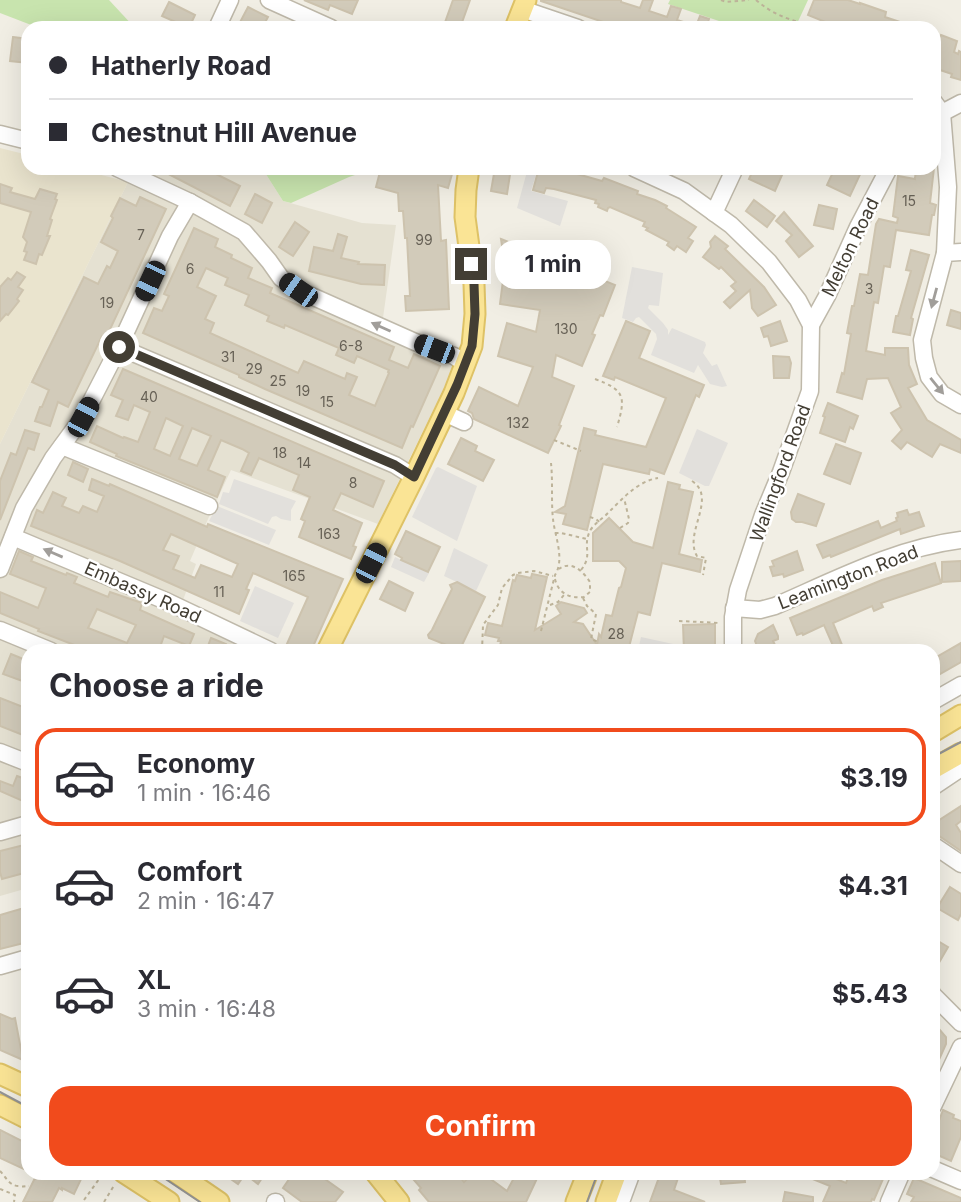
<!DOCTYPE html>
<html lang="en">
<head>
<meta charset="utf-8">
<style>
  body { margin:0; font-family:Inter,sans-serif; background:#f2f2f3; color:#2b2b33; height:100vh; display:flex; flex-direction:column; font-size:26px; white-space:nowrap }
  * { box-sizing:border-box; margin:0 }
  p { font-size:23px; color:#7c7c81 }
  .icon { flex:none; width:38px; height:38px; fill:none; stroke:currentColor; stroke-width:2; stroke-linecap:round; stroke-linejoin:round }
  .map { position:relative; flex:1; overflow:hidden }
  .sheet { position:absolute; left:21px; top:644px; width:919px; height:536px; display:flex; flex-direction:column; background:#fff; border-radius:21px; box-shadow:0 7px 28px #0002 }
  .sheet>* { flex:none }
  .guide { position:absolute; left:21px; top:21px; width:920px; height:154px; border-radius:21px; box-shadow:0 7px 28px #0002; display:grid; align-content:center; height:154px; padding:0 28px; background:#fff }
  .end { position:absolute; width:32px; height:32px; margin:-16px; border:9px solid #433e34; background:#fff; box-shadow:0 0 0 4px #fff }
  .from { border-radius:50% }
  .bubble { position:absolute; height:49px; border-radius:21px; background:#fff; box-shadow:0 7px 28px #0002; font-size:23px; font-weight:700; line-height:49px; text-align:center }
  .car { position:absolute; width:21px; height:42px; margin:-21px -10px; border-radius:9px; box-shadow:0 0 5px 2px #0007; background:linear-gradient(#222 24%,#8ab4d8 0 40%,#222 0 76%,#8ab4d8 0 86%,#222 0) }
  .guide b { display:flex; align-items:center; gap:24px; height:66px; font-size:26px }
  .guide b+b { border-top:2px solid #e1e1e2 }
  .guide i { width:18px; height:18px; background:#2b2b33 }
  ul { padding:0; list-style:none }
  li { display:flex; align-items:center; gap:21px; height:98px; margin:0 14px 10px; padding:0 14px; border:4px solid transparent; border-radius:21px }
  li div { flex:1 }
  li b { display:block; font-size:26px }
  li em { font-style:normal; font-weight:700 }
  li.selected { border-color:#f14b1c }
  li>.icon { width:63px; height:63px; stroke-width:1.5 }
  h2 { padding:0 28px; font-size:32px; line-height:84px }
  .button { display:flex; gap:14px; margin-top:auto; padding:14px 28px }
  .button a { flex:1; height:80px; border-radius:21px; background:#f14b1c; color:#fff; font-size:28px; font-weight:700; line-height:80px; text-align:center }
  .map>svg:first-child { display:block }
</style>
</head>
<body>
<div class="map">
<svg width="961" height="1202" viewBox="0 0 961 1202">
  <rect width="100%" height="100%" fill="#f1eee4"/>
  <path fill="#e5e1d2" d="M140,168H262L283,201L362,223L396,225L381,332L453,364L454,367L378,524L231,470L208,519L190,561L196,564L177,617L240,646L238,651H28V888L0,896V444L128,182Z"/>
  <path fill="#eae4ce" d="M0,148L28,155V168H75L128,182L0,444Z"/>
  <g fill="#c8e4ae">
    <path d="M0,0H109L135,28H39L0,13Z"/>
    <path d="M670,0H808L795,28H740L668,4Z"/>
    <path d="M262,168H376L349,177L291,203L283,201Z"/>
  </g>
  <g fill="#e2e0dc">
    <path d="M528,168H538L531,191L568,201L560,226L517,208Z"/>
    <path d="M632,267L663,273L659,306L649,305L648,308L663,323L668,330V335L672,328L705,342L706,345L703,353L712,366L717,364L727,386L722,387L710,384L698,365L694,373L651,355L657,339L656,334L639,317L636,318L633,322L622,318Z"/>
    <path d="M697,429L728,443L709,486H705L679,473Z"/>
    <path d="M438,467L477,486L457,541L412,517L436,468Z"/>
    <path d="M234,479L296,501L291,510V521L281,519L276,516L272,517L268,524L219,504L223,492L229,493Z"/>
    <path d="M217,506L276,530L269,545L209,521Z"/>
    <path d="M454,548L488,565L476,591L444,576Z"/>
    <path d="M395,557L429,573L424,582L391,567Z"/>
    <path d="M255,586L294,603L278,638L240,621Z"/>
    <path d="M641,637L673,644L671,651H638Z"/>
  </g>
  <g fill="#d2cbba" stroke="#cdc3ae" stroke-width="2" fill-rule="evenodd">
    <path d="M304,0H358L352,14L330,5L328,10Z"/>
    <path d="M453,0H470L460,28H443Z"/>
    <path d="M541,0H621V2L640,8L643,0H653L649,11L667,17L671,6L681,9L677,20L696,26L700,16L709,19L706,28H621L541,1Z"/>
    <path d="M814,0H848L860,4V3L886,12L885,17L912,26V28H840L808,15Z"/>
    <path d="M169,2L195,15L189,28L162,16Z"/>
    <path d="M248,7L268,17L262,28H237Z"/>
    <path d="M941,35L957,41L954,52L958,54L959,51L961,52V80L951,77L952,74L934,68V56Z"/>
    <path d="M13,37L28,39V63L10,61Z"/>
    <path d="M157,168H219L216,174L240,186L230,206Z"/>
    <path d="M381,168H449L448,173L452,174L448,188L438,185L441,241L446,240L449,309L406,311L405,296H410L407,238H405L403,211H399L398,193L376,187Z"/>
    <path d="M495,168H511L507,194L491,191Z"/>
    <path d="M539,168H556L602,181L604,178L638,191L637,194L655,200L667,206L666,208L696,227L688,238L693,241L686,252L677,246L674,250L667,245L669,242L646,230L648,228L643,226L645,222L610,207L608,208L607,211L598,207L599,204L595,203L596,200L554,189L546,188L544,193L533,190Z"/>
    <path d="M754,168H767L782,175L775,191L749,179Z"/>
    <path d="M835,168H863L850,196L827,185Z"/>
    <path d="M916,168H934L930,203L936,205L934,215H932L929,235L896,230L890,267L884,266L878,303L874,302L866,351L885,355V348H908L909,365L917,384L908,388L927,420L961,440V453L940,444L932,457L907,442L901,449L892,441L902,430L891,413L901,407L888,378L867,379L862,399L837,392L842,373L844,374L851,334L847,333L852,306H854L860,274L868,275L876,224L879,219L897,223L898,218L893,216L898,176L915,179Z"/>
    <path d="M0,184L12,188L10,192L35,199L40,189L57,194L55,199L57,200L50,219L52,220L47,236H50L42,255L39,254L36,264L24,260L27,252L24,251L27,242L23,237L31,212L0,203Z"/>
    <path d="M255,194L272,203L262,223L245,214Z"/>
    <path d="M140,197L166,209L106,338L102,336L68,407L58,402L50,426L35,421L40,407H42L49,390L32,382L84,277L98,284L107,266L110,268L118,251L101,242L113,218L111,216L120,198L136,206Z"/>
    <path d="M754,200L775,216L767,227L746,211Z"/>
    <path d="M819,205L837,209L833,229L814,225Z"/>
    <path d="M784,212L813,246L799,257L786,241L792,235L776,221Z"/>
    <path d="M295,222L309,232L293,256L279,247Z"/>
    <path d="M194,228L218,239L215,247L232,255L231,258L252,268L248,278L272,288L270,293L394,347L389,360L408,368L414,354L440,366L413,427L411,426L402,448L265,389L239,377V375L143,333L154,308L162,311L169,296L164,294ZM206,268L228,278L225,285L249,295L245,305L269,316L267,321L284,328L285,325L339,348L336,355L354,363L357,356L389,370L388,372L389,373L375,406L349,395L357,377L347,373L345,379L304,361L298,373L210,333L214,323L205,319L216,296L197,287Z"/>
    <path d="M338,234L347,237L341,258L359,262L358,264L385,265L384,285L361,284L309,271L314,247L333,251Z"/>
    <path d="M715,236L728,246L725,249L764,287L776,305L758,316L752,308L750,290L730,308L724,302L736,291L731,286L736,282L721,267L719,269L703,257L711,247L710,242Z"/>
    <path d="M501,239L615,285L603,316L600,315L592,334L595,335L582,366L556,355L552,377L574,386L559,425L561,426L548,453L474,419L472,413L468,411L479,387L518,406L533,367L498,356L507,323L536,332L540,310L500,304L505,265Z"/>
    <path d="M911,250L929,255L911,318L913,319L910,335L893,332L896,316H898L911,271L906,270Z"/>
    <path d="M17,272L25,277L18,287L23,290L17,299L19,301L8,315L6,314L0,321V287L8,278L11,280Z"/>
    <path d="M951,310L961,313V329L947,325Z"/>
    <path d="M626,321L650,331L639,358L704,385L699,397L696,395L664,474L650,469L649,474L603,464L587,530L563,524L566,514L555,512L565,506L584,428L596,431L595,435L646,447L666,398L615,377L614,380L603,376Z"/>
    <path d="M780,321L787,341L771,346L768,336L764,337L761,328Z"/>
    <path d="M773,356L789,357L791,363L789,378H774Z"/>
    <path d="M123,369L384,481L373,507L341,493L333,510L362,523L353,546L356,547L351,559L299,537L305,521L301,519L310,497L293,490L299,475L259,458L251,475L241,471L249,453L242,449L221,440L208,470L225,477L217,497L116,456L117,454L90,442L97,426L123,438L124,437L138,442L150,412L134,405L128,420L116,416L123,400L111,395ZM166,418L183,426L170,456L154,449ZM192,428L211,436L197,466L179,459Z"/>
    <path d="M828,403L858,416L853,429L850,427L845,442L820,433L825,417L823,416Z"/>
    <path d="M25,430L39,434L34,450L28,448L0,520V481L11,453L16,455Z"/>
    <path d="M461,438L477,446L475,451L494,460L483,481L448,464Z"/>
    <path d="M836,444L861,453L850,484L824,474Z"/>
    <path d="M73,462L88,469L83,482L68,475Z"/>
    <path d="M92,479L109,486L110,484L207,527L208,524L343,579L311,651H298L286,646L308,597L253,573L246,589L249,590L239,614L120,561L31,526L37,510L43,513L53,492L66,498L62,506L79,513L83,506L97,512L104,496L89,490ZM171,534L238,564L232,577L201,565L195,578L173,569L179,556L163,550Z"/>
    <path d="M668,482L680,485L679,489L693,492L679,554L702,560L700,572L662,563L650,615L638,612L629,647L627,646L626,651H499L501,641H498L499,638L485,635L488,623L502,626L513,580L515,581L517,575L531,578L532,574L547,577L535,630L561,614L556,606L561,602L584,608L587,613L574,622L583,624L597,645L599,634L601,637L606,615L612,616L619,588L621,587L626,568L619,561H593V533L609,518L633,542L653,548Z"/>
    <path d="M798,494L824,504L816,526L802,522H796L792,519L791,512Z"/>
    <path d="M907,510L909,515L919,512L924,526L901,534L900,529L831,557L830,555L823,558L817,545L878,521L881,528L897,521L896,518L898,517L897,513Z"/>
    <path d="M406,531L440,547L428,572L401,560L402,558L395,554Z"/>
    <path d="M19,551L33,557L31,561L66,575L67,573L77,577L74,583L108,597L110,592L142,603L140,610L194,634L189,646L164,636L160,647L158,646L155,651H90L38,631L39,629L0,613V592L38,608L46,588L10,574ZM97,609L136,625L127,643L88,628Z"/>
    <path d="M797,551L803,570L784,577L783,574L773,576L770,567L774,566L772,561Z"/>
    <path d="M961,561V581L942,582V562Z"/>
    <path d="M935,563L941,583L881,603L883,607L874,611L872,606L833,623L842,645L834,648L824,625L803,635L802,633L797,635L790,618L882,580Z"/>
    <path d="M389,581L413,593L405,611L380,599Z"/>
    <path d="M457,582L485,597L462,645L465,651H455L454,648L429,638L428,635L432,630L452,589L450,585Z"/>
    <path d="M715,624V650L684,651L683,625Z"/>
    <path d="M773,625L778,636V639L773,641L778,651H759L755,641L758,634Z"/>
    <path d="M211,638L226,644L224,651H206Z"/>
    <path d="M961,643V662L933,678V659Z"/>
    <path d="M11,654L28,661V683L3,674Z"/>
    <path d="M0,698L28,709V737L0,726Z"/>
    <path d="M17,776L28,780V794L25,802L0,791V781L13,786Z"/>
    <path d="M961,806V821L956,825L961,833V851L939,836L933,834V824Z"/>
    <path d="M28,844V872L2,879L0,872V851Z"/>
    <path d="M950,887L961,894V914L958,920L937,908Z"/>
    <path d="M24,908L28,924V942L0,949V915Z"/>
    <path d="M933,938L948,947L933,973Z"/>
    <path d="M0,1014L12,1019L15,1018L23,1060L0,1050Z"/>
    <path d="M933,1022L946,1037V1044L933,1073Z"/>
    <path d="M943,1110L954,1115L953,1118L961,1121V1137L951,1161L933,1153V1137Z"/>
    <path d="M0,1130L28,1144V1171L0,1158Z"/>
    <path d="M38,1172H78L83,1175L74,1194L62,1188V1190L59,1188L52,1202H23Z"/>
    <path d="M221,1172H266L258,1184L245,1174L238,1184Z"/>
    <path d="M294,1172H313L321,1178L322,1177L343,1192L335,1202H302L283,1188Z"/>
    <path d="M407,1172H456L464,1182L474,1172H481L507,1191L515,1176L519,1178L521,1172H540L526,1202H429L419,1190L421,1188Z"/>
    <path d="M661,1172H680L674,1190L705,1202H650Z"/>
    <path d="M719,1172H744L745,1182L721,1184Z"/>
    <path d="M827,1172L826,1175L846,1183L850,1172H886L874,1200L872,1199L871,1202H823L830,1186L798,1173Z"/>
    <path d="M914,1178L961,1198V1202H911L914,1197L907,1194Z"/>
    <path d="M785,1192L813,1197V1202H783Z"/>
  </g>
  <g fill="none" stroke-linecap="round" stroke-linejoin="round">
    <g stroke="#bfb9aa" stroke-width="19">
      <g id="minor">
        <path d="M269,0L331,28"/>
        <path d="M522,9L578,28"/>
        <path d="M217,28L230,0"/>
        <path d="M934,102L942,113L948,187L945,253"/>
        <path d="M934,119L942,113L961,103"/>
        <path d="M0,134L28,141"/>
        <path d="M117,168L190,202L244,232L269,261L281,278L298,290L415,342L454,356L466,364"/>
        <path d="M634,168L684,191L731,225L769,262L798,300L811,325L810,391L781,472L763,515L738,590L733,617V651"/>
        <path d="M714,213L735,168"/>
        <path d="M961,252L945,253L922,340L924,358L929,377L942,394L961,405"/>
        <path d="M811,325L827,296L858,227L889,168"/>
        <path d="M119,347L395,465L414,477"/>
        <path d="M444,413L464,422"/>
        <path d="M62,446L209,506"/>
        <path d="M13,537L166,601L271,651"/>
        <path d="M0,569L24,508L53,458L83,417L119,347L170,236L190,202"/>
        <path d="M734,608L760,610L775,606C835,580 896,548 961,540"/>
        <path d="M0,630L51,651"/>
        <path d="M933,701L961,685"/>
        <path d="M0,752L28,763"/>
        <path d="M933,787L961,768"/>
        <path d="M0,832L28,824"/>
        <path d="M933,845L961,864"/>
        <path d="M0,966L28,958"/>
        <path d="M933,995L961,1023"/>
        <path d="M933,1106L961,1047"/>
        <path d="M933,1169L961,1181"/>
        <path d="M275,1202H276"/>
        <path d="M621,1202L632,1172"/>
        <path d="M889,1202L902,1172"/>
      </g>
    </g>
    <g stroke="#dec266" stroke-width="23">
      <g id="major">
        <path d="M515,28L526,0"/>
        <path d="M327,651L414,477L454,393L472,346L475,314L474,284L465,217L466,190L469,168"/>
        <path d="M933,732L961,715"/>
        <path d="M933,769L961,753"/>
        <path d="M0,1074L28,1087"/>
        <path d="M0,1105L28,1119"/>
        <path d="M123,1172L169,1202"/>
        <path d="M175,1172L219,1202"/>
        <path d="M375,1172L399,1202"/>
        <path d="M576,1202L588,1172"/>
        <path d="M606,1202L617,1172"/>
      </g>
    </g>
    <g stroke="#bdb399" stroke-width="2" stroke-dasharray="3.5 3.5" stroke-linecap="butt">
      <path d="M721,0L726,2L749,0"/>
      <path d="M756,0C771,13 786,19 806,24"/>
      <path d="M595,379C625,390 626,397 617,427"/>
      <path d="M554,440L581,451"/>
      <path d="M692,481C718,498 683,533 697,556L706,558L703,575"/>
      <path d="M620,528L628,523L629,519L624,498"/>
      <path d="M555,533H561L587,539"/>
      <path d="M581,570C593,555 583,548 589,533C592,525 602,519 608,513C622,499 638,481 658,478"/>
      <path d="M555,579C558,593 570,599 584,597L590,592V582C583,571 571,560 559,569"/>
      <path d="M583,598L587,606L596,614L591,639L596,641L595,644"/>
      <path d="M550,605L558,602L564,595"/>
      <path d="M679,621L720,623"/>
      <path d="M541,631L555,575C565,559 555,537 553,519C551,501 553,482 551,463"/>
      <path d="M482,651L483,625L498,605L502,588L513,575L518,573L534,571L553,576"/>
      <path d="M22,1066L28,1058"/>
      <path d="M0,1171C6,1177 9,1186 19,1186C23,1187 26,1186 29,1186"/>
      <path d="M0,1189L15,1195L14,1202"/>
      <path d="M84,1200L102,1175"/>
      <path d="M104,1202L115,1184"/>
    </g>
    <use href="#minor" stroke="#fff" stroke-width="16"/>
    <use href="#major" stroke="#fae495" stroke-width="19"/>
    <g stroke="#949494" stroke-width="2">
      <path d="M933,757L961,742"/>
      <path d="M0,1092L28,1107"/>
      <path d="M155,1172L200,1202"/>
      <path d="M587,1202L598,1172"/>
    </g>
    <path stroke="#bdb399" stroke-width="2" stroke-dasharray="3.5 3.5" stroke-linecap="butt" d="M590,517L596,519L602,524"/>
  </g>
  <defs><path id="oneway-solid" d="M-6-.8H1V-3.2L6.5 0L1 3.2V.8H-6Z" transform="scale(1.75)"/></defs>
  <g fill="#a19e9a">
    <use href="#oneway-solid" transform="translate(934 298) rotate(105)"/>
    <use href="#oneway-solid" transform="translate(381 327) rotate(-156)"/>
    <use href="#oneway-solid" transform="translate(937 386) rotate(51)"/>
    <use href="#oneway-solid" transform="translate(53 553) rotate(-157)"/>
  </g>
  <g fill="none" stroke-linecap="round" stroke-linejoin="round">
    <path stroke="#433e34" stroke-width="9" d="M119,347L395,465L414,477L457,385L472,346L475,314L474,284L471,264"/>
  </g>
  <g text-anchor="middle" dominant-baseline="central" stroke-width="5" stroke-linejoin="round" paint-order="stroke">
    <g font-size="14" fill="#676156">
      <text x="909" y="200">15</text>
      <text x="141" y="234">7</text>
      <text x="424" y="239">99</text>
      <text x="190" y="268">6</text>
      <text x="869" y="288">3</text>
      <text x="107" y="302">19</text>
      <text x="566" y="328">130</text>
      <text x="351" y="345">6-8</text>
      <text x="228" y="356">31</text>
      <text x="254" y="368">29</text>
      <text x="278" y="380">25</text>
      <text x="303" y="390">19</text>
      <text x="149" y="396">40</text>
      <text x="327" y="401">15</text>
      <text x="518" y="422">132</text>
      <text x="280" y="452">18</text>
      <text x="304" y="462">14</text>
      <text x="353" y="482">8</text>
      <text x="329" y="533">163</text>
      <text x="294" y="575">165</text>
      <text x="219" y="591">11</text>
      <text x="616" y="633">28</text>
    </g>
    <g font-size="18" fill="#433e34" stroke="#fff">
      <text transform="translate(850 247) rotate(-64)">Melton Road</text>
      <text transform="translate(780 473) rotate(-70)">Wallingford Road</text>
      <text transform="translate(848 577) rotate(-21)">Leamington Road</text>
      <text transform="translate(143 592) rotate(24)">Embassy Road</text>
    </g>
  </g>
</svg>
<i class="end from" style="left:119px;top:347px"></i>
<i class="end" style="left:471px;top:264px"></i>
<div class="bubble" style="left:495px;top:240px;width:116px">1 min</div>
<i class="car" style="left:150px;top:281px;rotate:205deg"></i>
<i class="car" style="left:298px;top:290px;rotate:305deg"></i>
<i class="car" style="left:434px;top:349px;rotate:291deg"></i>
<i class="car" style="left:83px;top:417px;rotate:28deg"></i>
<i class="car" style="left:371px;top:563px;rotate:27deg"></i>
<div class="guide">
<b><i class="from"></i>Hatherly Road</b>
<b><i></i>Chestnut Hill Avenue</b>
</div>
<section class="sheet">
<h2>Choose a ride</h2>
<ul>
<li class="selected"><svg class="icon" aria-label="car" viewBox="0 0 24 24"><path d="M5 17H2v-5l4-1 3-4h7l3 4 3 1v5h-3M9 17h6M6 11h13"/><circle cx="7" cy="17" r="2"/><circle cx="17" cy="17" r="2"/></svg><div><b>Economy</b><p>1 min · 16:46</p></div><em>$3.19</em></li>
<li><svg class="icon" aria-label="car" viewBox="0 0 24 24"><path d="M5 17H2v-5l4-1 3-4h7l3 4 3 1v5h-3M9 17h6M6 11h13"/><circle cx="7" cy="17" r="2"/><circle cx="17" cy="17" r="2"/></svg><div><b>Comfort</b><p>2 min · 16:47</p></div><em>$4.31</em></li>
<li><svg class="icon" aria-label="car" viewBox="0 0 24 24"><path d="M5 17H2v-5l4-1 3-4h7l3 4 3 1v5h-3M9 17h6M6 11h13"/><circle cx="7" cy="17" r="2"/><circle cx="17" cy="17" r="2"/></svg><div><b>XL</b><p>3 min · 16:48</p></div><em>$5.43</em></li>
</ul>
<div class="button"><a>Confirm</a></div>
</section>
</div>
</body>
</html>
